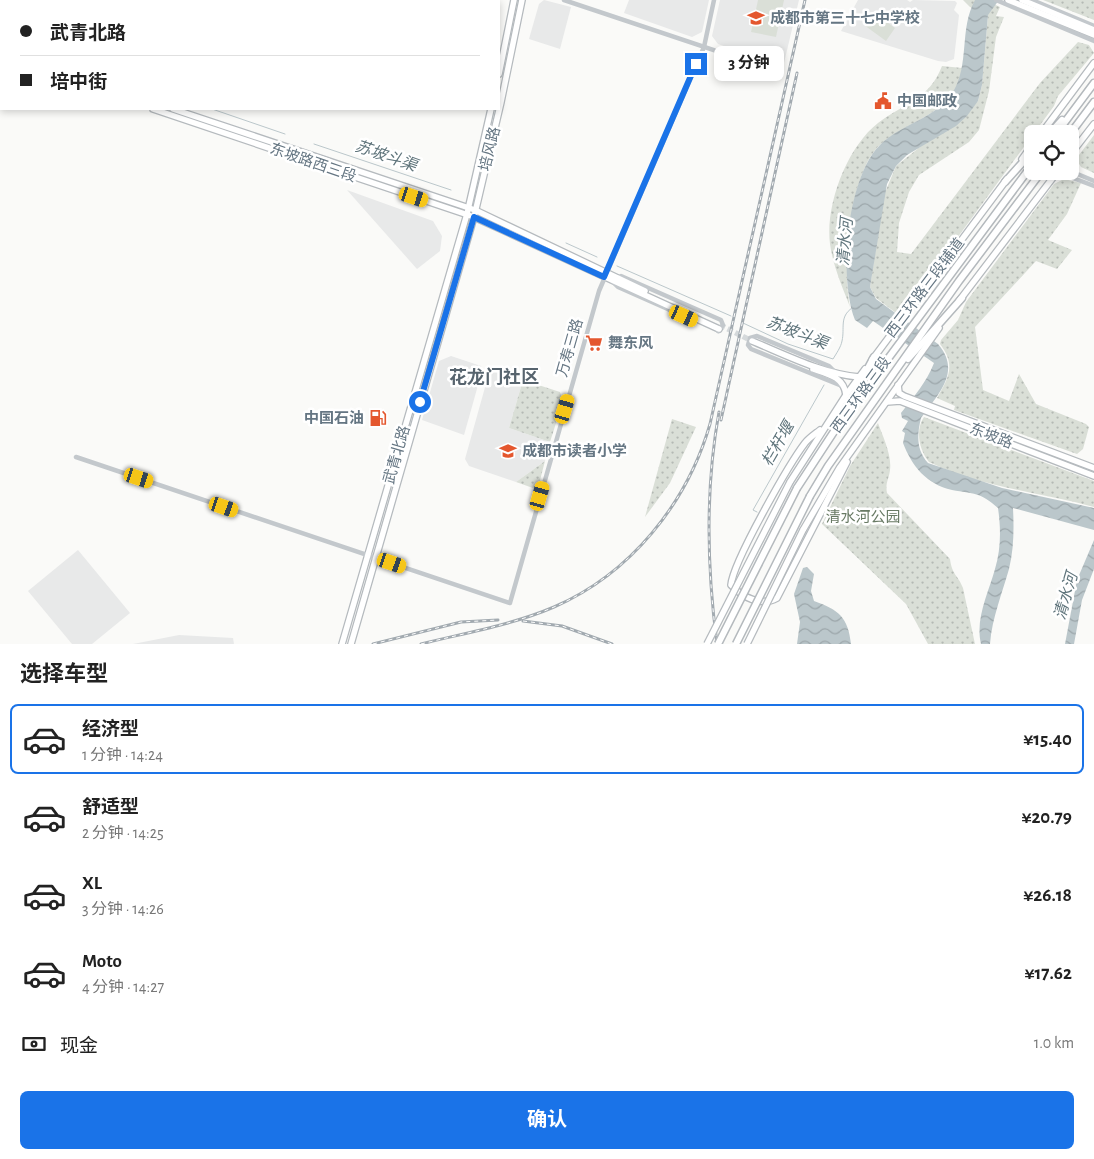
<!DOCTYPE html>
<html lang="zh">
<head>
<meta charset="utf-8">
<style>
  body { margin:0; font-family:"Alegreya Sans","Noto Sans SC",sans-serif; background:#f2f2f2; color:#222; height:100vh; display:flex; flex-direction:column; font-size:19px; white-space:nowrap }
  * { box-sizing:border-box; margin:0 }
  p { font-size:16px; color:#767676 }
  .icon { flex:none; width:28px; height:28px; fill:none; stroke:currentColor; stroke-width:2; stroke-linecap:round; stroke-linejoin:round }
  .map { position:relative; height:644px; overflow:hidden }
  .drawer { display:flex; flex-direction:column; background:#fff; flex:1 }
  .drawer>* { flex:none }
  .top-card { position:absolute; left:0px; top:0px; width:500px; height:110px; box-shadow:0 2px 8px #0003; display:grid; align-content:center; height:110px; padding:0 20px; background:#fff }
  .tools { position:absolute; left:1024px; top:125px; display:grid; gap:10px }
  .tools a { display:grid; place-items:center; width:55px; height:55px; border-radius:8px; background:#fff; box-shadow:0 2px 8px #0003; font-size:25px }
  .end { position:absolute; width:22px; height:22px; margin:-11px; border:6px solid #1a73e8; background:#fff; box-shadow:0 0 0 2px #fff }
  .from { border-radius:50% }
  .bubble { position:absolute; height:35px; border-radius:8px; background:#fff; box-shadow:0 2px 8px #0003; font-size:16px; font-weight:700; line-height:35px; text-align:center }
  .car { position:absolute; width:15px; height:30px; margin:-15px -8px; border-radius:6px; box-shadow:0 0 4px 1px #0007; background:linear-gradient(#f5c518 24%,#345 0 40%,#f5c518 0 76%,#345 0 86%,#f5c518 0) }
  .top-card b { display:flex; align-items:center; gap:18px; height:48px; font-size:19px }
  .top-card b+b { border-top:1px solid #e0e0e0 }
  .top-card i { width:12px; height:12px; background:#222 }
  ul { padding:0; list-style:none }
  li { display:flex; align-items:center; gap:15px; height:70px; margin:0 10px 8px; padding:0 10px; border:2px solid transparent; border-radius:8px }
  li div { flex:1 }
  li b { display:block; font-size:19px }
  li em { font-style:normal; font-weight:700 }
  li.selected { border-color:#1a73e8 }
  li>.icon { width:45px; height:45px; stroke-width:1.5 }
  h2 { padding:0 20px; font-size:22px; line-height:60px }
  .pay { display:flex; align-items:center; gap:12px; height:55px; padding:0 20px; font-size:19px }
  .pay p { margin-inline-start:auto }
  .action { display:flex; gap:10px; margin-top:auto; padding:10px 20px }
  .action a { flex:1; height:58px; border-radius:8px; background:#1a73e8; color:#fff; font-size:20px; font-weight:700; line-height:58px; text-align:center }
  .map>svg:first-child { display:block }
</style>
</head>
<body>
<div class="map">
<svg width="1094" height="644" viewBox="0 0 1094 644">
  <defs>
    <pattern id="park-dots" width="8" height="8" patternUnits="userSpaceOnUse" patternTransform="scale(1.25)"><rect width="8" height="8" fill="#dadfd7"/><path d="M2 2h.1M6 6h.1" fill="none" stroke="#b4b9b4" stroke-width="1.8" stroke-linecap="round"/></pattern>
    <pattern id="water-waves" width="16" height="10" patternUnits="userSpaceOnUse" patternTransform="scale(1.25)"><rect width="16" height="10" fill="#bbc7cb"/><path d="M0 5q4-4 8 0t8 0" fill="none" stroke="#9ca6aa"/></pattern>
  </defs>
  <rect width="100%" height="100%" fill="#fafaf8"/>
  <g fill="#e8e9e9">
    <path d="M544,0L571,7L560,49L529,39L539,4Z"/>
    <path d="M629,0H709L702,32L692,37L624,13Z"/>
    <path d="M720,0H799L783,67L718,44L712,36Z"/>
    <path d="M858,0H907L910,2L913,0L955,1L957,3L954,10L959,15L954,59L946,62L938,61L841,31Z"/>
    <path d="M347,190L433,221L442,236L440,251L417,269Z"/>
    <path d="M451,356L481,366L482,371L464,435L422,420L439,361Z"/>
    <path d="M495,370L523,380L509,428L550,442L545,461L516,482L469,466L465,459L489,373Z"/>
    <path d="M78,550L130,613L92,644H72L28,591Z"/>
    <path d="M179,635L233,638L234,644H133Z"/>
  </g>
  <g fill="url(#park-dots)">
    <path d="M963,0H985L1000,7L996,16L1004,17L996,37L989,91L979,130L969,142L919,175L909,192L899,223L897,252L911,254L1040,83L1078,42L1089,45L1094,53L1058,96L1054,106L930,275L919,284L904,309L901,307L896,313L876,298L870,287L884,195L896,166L978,101L982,85L988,15L970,7Z"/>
    <path d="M1043,0H1094V20Z"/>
    <path d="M942,66L962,68C958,111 910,120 882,143C849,170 842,267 850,307C842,286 833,266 830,244C825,205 847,147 878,123C904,103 929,100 942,66Z"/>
    <path d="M1094,135V173L1081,167L1076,159Z"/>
    <path d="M1064,179L1081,183L1067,214L1048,240L1072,250L1057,269L1036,261L975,327L983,390L1009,401L1019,374L1036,404L1086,424L1089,427L1083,449L1077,454L954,410L955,406L937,398C949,377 956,365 940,344L941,340L958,320L966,302L1054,184Z"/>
    <path d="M523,380L560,392L563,401L550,442L509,428Z"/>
    <path d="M924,417L1094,481V507C1039,492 980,487 929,462C919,450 915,430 924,417Z"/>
    <path d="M672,419L696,427L670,483L645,517Z"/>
    <path d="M878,423C883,437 892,455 890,470C889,479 885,483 887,493L950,559C952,575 958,575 963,588L975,644H928L906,604L822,524L850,466Z"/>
    <path d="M545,461L539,484L533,488L516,482Z"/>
  </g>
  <g fill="#dadfd7">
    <path d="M758,0H784L776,37L751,32Z"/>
    <path d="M873,12L895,28L886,41L864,25Z"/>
  </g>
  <g fill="url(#water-waves)">
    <path d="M975,0H999L988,15L982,85L978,101L967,116L956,126L907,155L896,166L887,184L870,287L876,299L938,344C962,372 938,394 921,418C917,435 916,449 928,463L1002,488L1094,508V530L1013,508C1014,528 1014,549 1009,569C1002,594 992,618 990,644H981C975,619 988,594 995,569C1001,549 1001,529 998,508C980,492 974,494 952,490C926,484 912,466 903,443L905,433L902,431L908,421L902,418L901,413C915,395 926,383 934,363L873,321L867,328L855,320C838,278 847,177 880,145C902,123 936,119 953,92C970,64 959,29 975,0Z"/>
    <path d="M1094,540V569L1082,600L1074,644H1065L1077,580Z"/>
    <path d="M807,567L814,574L811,591L814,601C839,610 848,617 851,644H797L800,622L794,594L803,568Z"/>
  </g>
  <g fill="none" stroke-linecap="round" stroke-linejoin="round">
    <g stroke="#bbc7cb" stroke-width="1">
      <path d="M212,109L285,134"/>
      <path d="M314,144L451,190"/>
      <path d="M566,243L597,257"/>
      <path d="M617,266L731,316"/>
      <path d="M743,323L788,344L833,359C836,354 841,347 842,341C845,328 839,317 852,308"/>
      <path d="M757,512L753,510L824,385"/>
    </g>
    <path stroke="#d5d9db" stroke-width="5.5" stroke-dasharray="5.5 3" stroke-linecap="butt" d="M720,325L752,341"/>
    <g stroke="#b5babe" stroke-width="8">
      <g id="major">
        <path d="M1008,0L1094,35"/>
        <path d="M1022,0L1094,30"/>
        <path d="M0,50H1"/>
        <path d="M0,56L1,57"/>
        <path d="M499,74L514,0"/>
        <path d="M153,109L474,217L719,329"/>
        <path d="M173,109L475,210L645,291"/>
        <path d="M1041,134L1094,63"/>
        <path d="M1070,155L1094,124"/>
        <path d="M1022,159L1032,145"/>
        <path d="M959,301L1058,171"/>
        <path d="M752,341C786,355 823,374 859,377"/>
        <path d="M872,360L1007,179"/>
        <path d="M813,369C828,374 844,377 846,395"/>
        <path d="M898,385L899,393L904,396L1094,468"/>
        <path d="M887,402L900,401L1094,476"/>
        <path d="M820,430C815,434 809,438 805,443C789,464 733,562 731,585C742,597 761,607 777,598L847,462"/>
        <path d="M790,482L846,395L865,369"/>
        <path d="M803,530L840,467L939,328"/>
        <path d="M342,644L467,214L491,109"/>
        <path d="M351,644L474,217L501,102L522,0"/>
      </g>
    </g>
    <g stroke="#b4b9bd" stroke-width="9">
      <g id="highway">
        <path d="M1049,134L1062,120"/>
        <path d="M1056,134L1094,83"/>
        <path d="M1070,134L1094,102"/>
        <path d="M1005,182L1032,152"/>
        <path d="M908,359L962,298"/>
        <path d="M845,411L874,357"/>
        <path d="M797,488L835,430L1032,165"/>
        <path d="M810,496L828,466L959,281L1042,171"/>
      </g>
    </g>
    <g stroke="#c3c8cc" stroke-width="4.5">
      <path d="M564,0L776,71"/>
      <path d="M996,0L1094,41"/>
      <path d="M1032,0L1094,26"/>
      <path d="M1070,168L1075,173L1094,181"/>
      <path d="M1054,177L1065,175L1094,186"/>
      <path d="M618,278L621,276L721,320L723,325L718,331"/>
      <path d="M612,281L618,287L688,318"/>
      <path d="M836,373L829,366L757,336L750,338L748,345L751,349L842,386"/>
      <path d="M76,457L510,603L599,291L704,47L714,0"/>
    </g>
    <use href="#major" stroke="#fff" stroke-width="5.5"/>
    <use href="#highway" stroke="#fff" stroke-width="6"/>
    <g stroke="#a2aab0" stroke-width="3">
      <g id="rail">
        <path d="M721,420L797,73"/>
        <path d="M523,621L562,626L612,644"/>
        <path d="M373,644L461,622L498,620"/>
        <path d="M421,644C465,633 512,625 554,607C630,574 687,504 710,424L805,0"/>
        <path d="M717,644C707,568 705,489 719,412"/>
      </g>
    </g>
    <use href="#rail" stroke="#fff" stroke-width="1" stroke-dasharray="4" stroke-linecap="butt"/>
    <g stroke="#b5babe" stroke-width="8" stroke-linecap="butt">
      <g id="major-bridge">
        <path d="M707,644L790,482"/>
        <path d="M747,644L803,530"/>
      </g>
    </g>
    <g stroke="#b4b9bd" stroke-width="9" stroke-linecap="butt">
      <g id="highway-bridge">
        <path d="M718,644L797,488"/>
        <path d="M736,644L810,496"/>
      </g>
    </g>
    <use href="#major-bridge" stroke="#fff" stroke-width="5.5"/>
    <use href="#highway-bridge" stroke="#fff" stroke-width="6"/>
  </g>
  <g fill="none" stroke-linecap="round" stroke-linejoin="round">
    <path stroke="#1a73e8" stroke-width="6" d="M420,402L474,217L604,277L696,64"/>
  </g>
  <defs>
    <g id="school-bare" transform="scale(1.35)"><path d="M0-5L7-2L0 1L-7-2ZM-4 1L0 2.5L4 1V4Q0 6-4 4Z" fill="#e4572e" stroke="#fff" stroke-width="2.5" paint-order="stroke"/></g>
    <g id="civic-bare" transform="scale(1.35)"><path d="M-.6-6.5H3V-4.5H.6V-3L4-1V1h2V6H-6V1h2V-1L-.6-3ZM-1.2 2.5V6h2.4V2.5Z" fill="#e4572e" stroke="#fff" stroke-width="2.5" paint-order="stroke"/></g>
    <g id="supermarket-bare" transform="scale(1.35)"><path d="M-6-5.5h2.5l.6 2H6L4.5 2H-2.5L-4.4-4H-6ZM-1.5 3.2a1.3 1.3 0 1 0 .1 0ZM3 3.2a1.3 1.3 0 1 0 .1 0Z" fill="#e4572e" stroke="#fff" stroke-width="2.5" paint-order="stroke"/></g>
    <g id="fuel-bare" transform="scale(1.35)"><path d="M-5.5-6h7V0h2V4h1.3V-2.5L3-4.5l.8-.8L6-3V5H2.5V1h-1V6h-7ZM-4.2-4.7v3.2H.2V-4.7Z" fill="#e4572e" stroke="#fff" stroke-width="2.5" paint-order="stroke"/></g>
  </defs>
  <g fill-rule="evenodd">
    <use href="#school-bare" x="756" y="18"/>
    <use href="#civic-bare" x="883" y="101"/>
    <use href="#supermarket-bare" x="594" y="343"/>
    <use href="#fuel-bare" x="378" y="418"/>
    <use href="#school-bare" x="508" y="451"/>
  </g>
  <g text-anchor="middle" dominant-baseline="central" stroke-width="5" stroke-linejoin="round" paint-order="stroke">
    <g font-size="15" font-weight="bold" fill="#657683" stroke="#fff" text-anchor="start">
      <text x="770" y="18">成都市第三十七中学校</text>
      <text x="897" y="101">中国邮政</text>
      <text x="608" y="343">舞东风</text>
      <text x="364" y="418" text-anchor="end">中国石油</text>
      <text x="522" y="451">成都市读者小学</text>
    </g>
    <g font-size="15" fill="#657683" stroke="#fff">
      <text transform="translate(490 149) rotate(-76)">培风路</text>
      <text transform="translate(313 163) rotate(19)">东坡路西三段</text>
      <text transform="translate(925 288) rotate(-53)">西三环路三段辅道</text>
      <text transform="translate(570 348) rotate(-74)">万寿三路</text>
      <text transform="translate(861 395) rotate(-54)">西三环路三段</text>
      <text transform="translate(991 436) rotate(21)">东坡路</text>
      <text transform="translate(397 455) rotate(-74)">武青北路</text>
    </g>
    <g font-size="15" fill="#687a64" stroke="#fff">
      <text x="863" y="517">清水河公园</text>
    </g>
    <g font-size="16" font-style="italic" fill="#60757c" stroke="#fff">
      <text transform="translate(386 156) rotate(19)">苏坡斗渠</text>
      <text transform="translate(845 242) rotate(-85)">清水河</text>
      <text transform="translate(797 333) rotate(21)">苏坡斗渠</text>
      <text transform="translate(778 444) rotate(-60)">栏杆堰</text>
      <text transform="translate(1066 596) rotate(-74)">清水河</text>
    </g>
    <g font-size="18" font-weight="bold" fill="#57646e" stroke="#fff">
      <text x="494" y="378">花龙门社区</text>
    </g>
  </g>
</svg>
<div class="tools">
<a><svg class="icon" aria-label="locate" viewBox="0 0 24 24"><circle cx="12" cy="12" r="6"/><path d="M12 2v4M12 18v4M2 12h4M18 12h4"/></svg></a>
</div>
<i class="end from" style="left:420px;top:402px"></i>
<i class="end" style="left:696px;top:64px"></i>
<div class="bubble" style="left:714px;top:46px;width:70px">3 分钟</div>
<i class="car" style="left:414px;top:197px;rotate:108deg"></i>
<i class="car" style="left:684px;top:316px;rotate:114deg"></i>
<i class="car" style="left:565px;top:409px;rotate:17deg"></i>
<i class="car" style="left:139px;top:478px;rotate:108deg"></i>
<i class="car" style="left:540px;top:496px;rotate:16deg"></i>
<i class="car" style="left:224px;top:507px;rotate:109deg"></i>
<i class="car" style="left:392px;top:563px;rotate:109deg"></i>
<div class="top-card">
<b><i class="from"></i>武青北路</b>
<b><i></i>培中街</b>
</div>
</div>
<section class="drawer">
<h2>选择车型</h2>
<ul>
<li class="selected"><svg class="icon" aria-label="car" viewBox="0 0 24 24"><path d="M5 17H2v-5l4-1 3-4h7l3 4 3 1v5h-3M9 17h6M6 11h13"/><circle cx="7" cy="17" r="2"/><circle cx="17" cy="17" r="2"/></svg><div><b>经济型</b><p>1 分钟 · 14:24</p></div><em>¥15.40</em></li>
<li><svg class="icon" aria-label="car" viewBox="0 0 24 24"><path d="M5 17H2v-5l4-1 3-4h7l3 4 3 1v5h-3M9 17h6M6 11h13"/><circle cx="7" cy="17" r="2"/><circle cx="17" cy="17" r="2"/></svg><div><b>舒适型</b><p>2 分钟 · 14:25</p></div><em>¥20.79</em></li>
<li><svg class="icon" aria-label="car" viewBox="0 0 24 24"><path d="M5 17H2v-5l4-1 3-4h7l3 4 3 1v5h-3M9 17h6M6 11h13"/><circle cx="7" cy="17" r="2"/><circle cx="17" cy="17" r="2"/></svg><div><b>XL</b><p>3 分钟 · 14:26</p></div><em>¥26.18</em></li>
<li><svg class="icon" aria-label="car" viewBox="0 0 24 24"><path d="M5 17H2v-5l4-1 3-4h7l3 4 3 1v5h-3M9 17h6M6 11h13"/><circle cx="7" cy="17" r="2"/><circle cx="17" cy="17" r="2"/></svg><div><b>Moto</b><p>4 分钟 · 14:27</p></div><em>¥17.62</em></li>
</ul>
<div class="pay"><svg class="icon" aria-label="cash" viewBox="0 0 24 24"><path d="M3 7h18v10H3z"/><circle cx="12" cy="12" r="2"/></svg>现金<p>1.0 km</p></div>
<div class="action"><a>确认</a></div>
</section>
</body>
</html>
